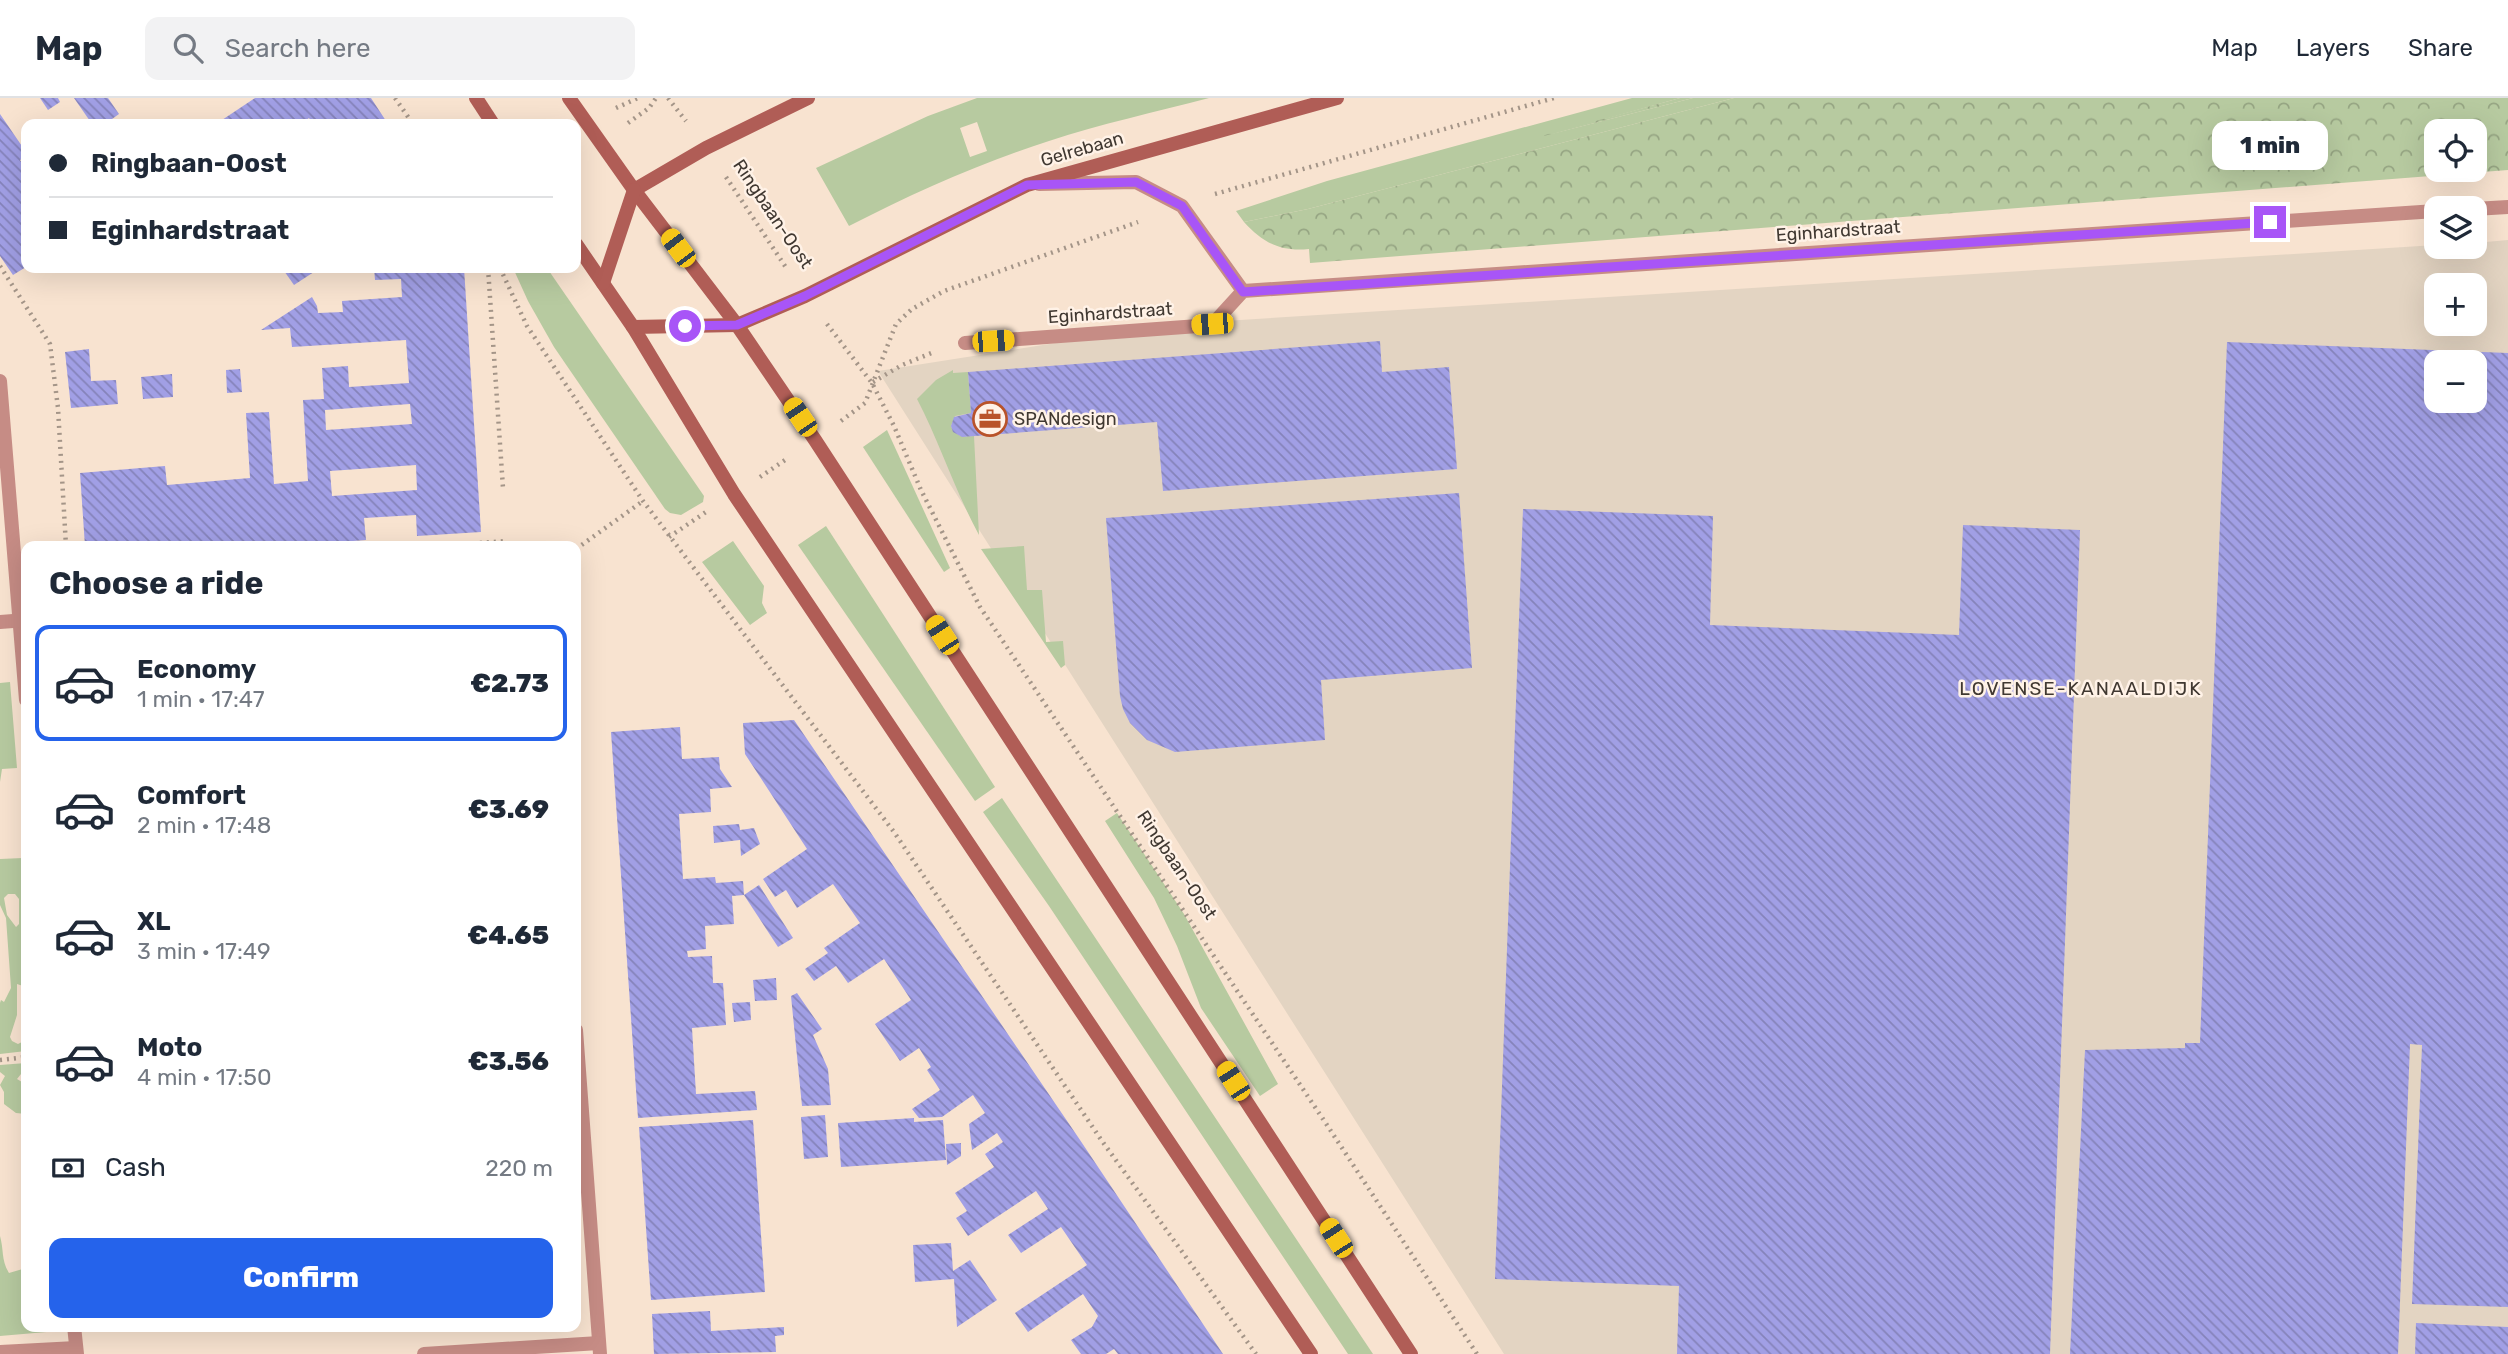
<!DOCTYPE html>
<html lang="en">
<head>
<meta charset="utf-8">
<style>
  body { margin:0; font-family:Rubik,sans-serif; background:#f2f2f3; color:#1f2937; height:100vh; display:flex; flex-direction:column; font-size:26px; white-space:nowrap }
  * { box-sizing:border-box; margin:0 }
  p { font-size:23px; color:#747a83 }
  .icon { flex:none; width:38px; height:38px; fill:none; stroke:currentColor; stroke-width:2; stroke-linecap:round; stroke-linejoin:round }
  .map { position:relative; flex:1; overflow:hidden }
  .details { position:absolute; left:21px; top:443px; width:560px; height:791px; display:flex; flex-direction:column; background:#fff; border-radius:14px; box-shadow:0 7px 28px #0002 }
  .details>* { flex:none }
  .banner { position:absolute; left:21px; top:21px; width:560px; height:154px; border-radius:14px; box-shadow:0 7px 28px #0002; display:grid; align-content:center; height:154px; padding:0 28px; background:#fff }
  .tools { position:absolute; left:2424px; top:21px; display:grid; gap:14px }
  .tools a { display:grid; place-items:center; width:63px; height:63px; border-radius:14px; background:#fff; box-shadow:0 7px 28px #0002; font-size:35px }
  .end { position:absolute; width:32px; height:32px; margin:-16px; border:9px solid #a855f7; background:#fff; box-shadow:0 0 0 4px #fff }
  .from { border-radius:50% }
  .bubble { position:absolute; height:49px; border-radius:14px; background:#fff; box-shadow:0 7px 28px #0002; font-size:23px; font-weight:800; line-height:49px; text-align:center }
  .car { position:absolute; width:21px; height:42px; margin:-21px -10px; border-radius:9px; box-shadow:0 0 5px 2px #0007; background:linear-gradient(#f5c518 24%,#345 0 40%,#f5c518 0 76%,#345 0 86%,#f5c518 0) }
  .banner b { display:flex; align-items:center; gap:24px; height:66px; font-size:26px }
  .banner b+b { border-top:2px solid #e0e1e3 }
  .banner i { width:18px; height:18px; background:#1f2937 }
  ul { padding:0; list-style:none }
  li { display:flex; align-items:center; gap:21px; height:116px; margin:0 14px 10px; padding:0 14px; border:4px solid transparent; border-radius:14px }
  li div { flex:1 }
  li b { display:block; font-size:26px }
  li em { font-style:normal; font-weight:800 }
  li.selected { border-color:#2563eb }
  li>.icon { width:63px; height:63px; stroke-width:1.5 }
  h2 { padding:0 28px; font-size:32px; line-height:84px }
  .pay { display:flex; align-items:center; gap:18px; height:77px; padding:0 28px; font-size:26px }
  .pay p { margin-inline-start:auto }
  .button { display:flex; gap:14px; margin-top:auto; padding:14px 28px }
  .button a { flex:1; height:80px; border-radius:14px; background:#2563eb; color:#fff; font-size:28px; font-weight:800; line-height:80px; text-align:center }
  header { display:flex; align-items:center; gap:42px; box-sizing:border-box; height:98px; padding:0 35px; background:#fff; border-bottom:2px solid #e0e1e3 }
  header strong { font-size:33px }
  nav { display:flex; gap:38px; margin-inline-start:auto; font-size:24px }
  .search { width:490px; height:63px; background:#f2f2f3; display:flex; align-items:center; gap:18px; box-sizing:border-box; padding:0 24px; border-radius:14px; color:#747a83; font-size:26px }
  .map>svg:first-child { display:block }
</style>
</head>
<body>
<header>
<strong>Map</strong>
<div class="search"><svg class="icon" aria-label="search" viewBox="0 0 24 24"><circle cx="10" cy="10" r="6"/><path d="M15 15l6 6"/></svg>Search here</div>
<nav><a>Map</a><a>Layers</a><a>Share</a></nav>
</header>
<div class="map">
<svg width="2508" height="1256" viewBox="0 0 2508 1256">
  <defs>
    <pattern id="forest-crowns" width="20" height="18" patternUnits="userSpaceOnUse" patternTransform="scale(1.75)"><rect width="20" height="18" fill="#b7caa0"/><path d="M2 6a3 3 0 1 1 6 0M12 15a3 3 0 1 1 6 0" fill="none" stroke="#96a583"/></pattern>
    <pattern id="building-back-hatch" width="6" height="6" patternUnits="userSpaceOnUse" patternTransform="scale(1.75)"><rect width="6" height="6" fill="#a19fe5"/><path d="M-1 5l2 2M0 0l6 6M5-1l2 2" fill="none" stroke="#8583ba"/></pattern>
  </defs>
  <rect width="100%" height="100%" fill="#f8e3d0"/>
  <path fill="#e3d4c2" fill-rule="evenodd" d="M2508,142V1256H1504L878,273L1176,226L2436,147V149H2474L2475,145ZM2436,187H2474V226H2436ZM2436,264H2474V303H2436Z"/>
  <g fill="#b7caa0" fill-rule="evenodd">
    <path d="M977,0H1209C1155,14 1101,26 1049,43C980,65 913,95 849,128L816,70L928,18ZM977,24L987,53L970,59L960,30Z"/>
    <path d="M1632,0H1680L1551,36L1693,0H1734L1308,111L1244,124L1236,113L1327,83Z"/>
    <path d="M513,170H547L704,398L703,404L681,417L670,415L665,411L554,249L528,203Z"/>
    <path d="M953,272V275L968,274L971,315L955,318L951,328C955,339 963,339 974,338L979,437C955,393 940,345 917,301L936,282Z"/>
    <path d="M887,332L950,470L944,474L863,349Z"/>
    <path d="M826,428L995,689L975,703L798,447Z"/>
    <path d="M733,443L764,488L762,505L767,515L750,527L702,464Z"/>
    <path d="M1024,448L1027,492H1042L1046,544L1063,543L1065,567L1061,570L981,451Z"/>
    <path d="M10,584L17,670L2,671L0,684V585Z"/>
    <path d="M1002,700L1373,1256H1348L1049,808L983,714Z"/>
    <path d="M1117,715L1184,816L1278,986L1260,998L1201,910L1177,848L1154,800L1105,723Z"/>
    <path d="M23,760L26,805V914L23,888L17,886V917L10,939L12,943L18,946L26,942V953L0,956V905L1,902L4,904L11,890L6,820L0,807V761ZM8,796H15L19,801V826L16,829L7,817L4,800Z"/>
    <path d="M26,965V979L21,976L17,981L22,984L26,979V1016L16,1015L4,1006V994L0,987L5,978L0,974V967Z"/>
    <path d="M0,1138C4,1152 1,1162 9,1175L26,1170V1182H23L21,1189L26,1191V1228L58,1229V1233L0,1238Z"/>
  </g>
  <g fill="url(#forest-crowns)" fill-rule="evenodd">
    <path d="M1680,0H1693L1489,52Z"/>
    <path d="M1734,0H2508V72L1310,165L1309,151C1281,154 1263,145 1244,124L1308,111ZM2436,33H2474V72H2436Z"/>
  </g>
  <g fill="url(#building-back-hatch)" fill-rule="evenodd">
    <path d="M40,0H58L60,4L48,12Z"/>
    <path d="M74,0H108L119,16L105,26H92Z"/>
    <path d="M255,0H371L388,26H313L309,20L300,26H216Z"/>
    <path d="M0,16L26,54V58L20,62L26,71V169L13,177L0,158Z"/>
    <path d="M282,170H320L294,187Z"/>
    <path d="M374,170H464L481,434L417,438L416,417L364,420L366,442L288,448H85L80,375L165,368L167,387L250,380L246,315L269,314L274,386L308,383L303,302L324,301L322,270L348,268L349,289L409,285L406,242L292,249L290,230L261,232L312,199L317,208L318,215L343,214L342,203L402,199L401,181L375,182ZM410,306L412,326L326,332L325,312ZM416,367L417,392L332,398L330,373Z"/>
    <path d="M1380,243L1382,274L1449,269L1457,371L1163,393L1157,324L962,339L953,334L951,328L954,319L971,315L968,274Z"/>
    <path d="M2227,244L2508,255V1209L2412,1206L2422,947L2410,946L2398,1256H2070L2085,952L2185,950V945H2200ZM2436,264H2474V303H2436Z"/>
    <path d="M89,251L91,283L116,282L118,306L71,310L65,254Z"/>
    <path d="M240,271L242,294L227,295L226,272Z"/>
    <path d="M172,276L173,299L143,301L141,279Z"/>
    <path d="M1459,395L1472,570L1321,582L1325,642L1175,654L1147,642L1130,625L1123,611L1120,598L1106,420Z"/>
    <path d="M1523,411L1713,418L1710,527L1959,537L1963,427L2080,432L2050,1256H1677L1679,1188L1495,1181Z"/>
    <path d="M794,622L1078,1039L1223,1256H1118L1114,1251L1106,1256H1081L1071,1242L1092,1229L1098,1218L1083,1196L1028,1234L1015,1215L1087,1167L1061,1129L1021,1155L1008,1137L1048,1111L1036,1093L968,1138L956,1120L967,1113L955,1095L994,1069L985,1056L1003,1044L997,1035L972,1052L969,1026L985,1015L973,997L942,1019L919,1020L912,1011L940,992L927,972L931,969L919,950L900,963L875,926L911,902L884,861L848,885L836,868L814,883L805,871L828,855L824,850L860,825L833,786L797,810L786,792L775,799L763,781L807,751L745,656L743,625Z"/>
    <path d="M680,629L682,661L719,659L720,671L732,689L710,691L711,714L679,716L683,781L715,779L716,785L743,783L744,797L732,798L734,826L705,828L706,851L687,853L688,859L712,858L713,885H723L726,927L692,930L696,996L755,993L757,1012L638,1020L611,634Z"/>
    <path d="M739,726L740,732L754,730L760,746L741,758L740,742L714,745L713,728Z"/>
    <path d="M759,787L793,840L778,849L744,797Z"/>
    <path d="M776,880L777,902L755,903L753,882Z"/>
    <path d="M797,895L822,931L813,937L828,971L831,1007L802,1008L791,898Z"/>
    <path d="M750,904L751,922L734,924L732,905Z"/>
    <path d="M825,1017L828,1059L804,1061L801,1019Z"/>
    <path d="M914,1020V1024L943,1022L946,1062L841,1069L838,1025Z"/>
    <path d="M753,1022L765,1194L651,1202L639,1029Z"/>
    <path d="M961,1045V1058L947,1067L946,1046Z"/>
    <path d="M951,1145L953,1173L970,1162L997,1202L957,1229L954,1181L915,1184L913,1147Z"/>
    <path d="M710,1213L711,1233L784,1229V1237L775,1238L776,1254L654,1256L652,1216Z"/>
    <path d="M2416,1225L2508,1229V1256H2415Z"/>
  </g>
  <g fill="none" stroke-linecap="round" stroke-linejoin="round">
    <g stroke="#a49588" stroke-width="4.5" stroke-dasharray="2 5" stroke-linecap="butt">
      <path d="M395,0L413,26"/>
      <path d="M668,0L686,23"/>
      <path d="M616,10L638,0"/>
      <path d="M628,25L649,10L656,0"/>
      <path d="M726,79L787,171"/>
      <path d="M1215,96L1554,0"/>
      <path d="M0,168L50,246L58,310L66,448"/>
      <path d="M488,170L503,390"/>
      <path d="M500,170L527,228L643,403L894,734L1102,1043L1256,1256"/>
      <path d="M827,226L872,285L894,328L921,392L980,509L1325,1024L1477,1256"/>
      <path d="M873,284L902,267L934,254"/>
      <path d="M841,323L865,305L896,226L912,211L944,193L1138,124"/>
      <path d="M760,379L788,360"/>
      <path d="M669,439L706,414"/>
      <path d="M438,448L507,443"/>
      <path d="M576,451L643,403"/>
      <path d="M0,962L26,959"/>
    </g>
    <path stroke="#c68c85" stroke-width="14" d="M0,1254L76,1250"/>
    <g stroke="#c68c85" stroke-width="14">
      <path d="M1039,86L1136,84L1182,108L1243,193"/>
      <path d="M2474,111L2508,109"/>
      <path d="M965,245L1212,227L1243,193L2436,113"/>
      <path d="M0,283L26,602"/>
      <path d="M0,524L26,522"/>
      <path d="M576,932L600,1256"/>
      <path d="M74,1228L77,1256"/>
      <path d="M424,1256L599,1245"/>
    </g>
    <g stroke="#b05d56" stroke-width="14">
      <path d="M476,0L493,26"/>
      <path d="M569,0L634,92L737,227L815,342L1411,1256"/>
      <path d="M634,92L706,50L808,0"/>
      <path d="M576,146L633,229L734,396L1311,1256"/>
      <path d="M603,185L634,92"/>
      <path d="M633,229L737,227L805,198L1027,87L1337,0"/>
    </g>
  </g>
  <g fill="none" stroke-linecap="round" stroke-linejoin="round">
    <path stroke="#a855f7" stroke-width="9" d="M685,228L737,227L805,198L1027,87L1136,84L1182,108L1243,194L2270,124"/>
  </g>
  <defs>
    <g id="office-ring" transform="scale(1.75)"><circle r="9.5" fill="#fff2e7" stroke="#b95329" stroke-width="1.5"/><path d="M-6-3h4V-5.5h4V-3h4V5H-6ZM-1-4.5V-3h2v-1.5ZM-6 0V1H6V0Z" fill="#b95329"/></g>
  </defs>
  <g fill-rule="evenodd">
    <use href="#office-ring" x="990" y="321"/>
  </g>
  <g text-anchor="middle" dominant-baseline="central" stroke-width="5" stroke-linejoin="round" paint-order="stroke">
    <g font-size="18" fill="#403831" stroke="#fff2e7">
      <text transform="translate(1082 51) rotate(-16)">Gelrebaan</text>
      <text transform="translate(773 116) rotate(56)">Ringbaan-Oost</text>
      <text transform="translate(1838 133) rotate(-4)">Eginhardstraat</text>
      <text transform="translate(1110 215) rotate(-4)">Eginhardstraat</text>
      <text transform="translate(1177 767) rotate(56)">Ringbaan-Oost</text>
    </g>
    <g font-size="18" fill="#403831" stroke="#fff2e7" text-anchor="start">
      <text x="1014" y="321">SPANdesign</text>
    </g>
    <g font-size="19" letter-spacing="2" fill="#403831" stroke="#fff2e7">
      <text x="2081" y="590">LOVENSE-KANAALDIJK</text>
    </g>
  </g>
</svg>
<div class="tools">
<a><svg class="icon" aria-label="locate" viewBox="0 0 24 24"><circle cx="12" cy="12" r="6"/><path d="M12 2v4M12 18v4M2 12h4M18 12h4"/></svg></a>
<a><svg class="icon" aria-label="layers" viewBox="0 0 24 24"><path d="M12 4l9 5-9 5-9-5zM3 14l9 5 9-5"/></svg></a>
<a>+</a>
<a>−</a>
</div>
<i class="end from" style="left:685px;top:228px"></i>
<i class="end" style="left:2270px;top:124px"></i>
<div class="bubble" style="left:2212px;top:23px;width:116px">1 min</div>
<i class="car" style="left:678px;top:150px;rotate:323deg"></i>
<i class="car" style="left:1212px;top:226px;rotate:266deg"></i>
<i class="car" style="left:993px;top:243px;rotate:86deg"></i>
<i class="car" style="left:800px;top:319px;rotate:326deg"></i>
<i class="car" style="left:942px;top:537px;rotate:327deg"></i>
<i class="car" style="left:1233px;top:983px;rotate:327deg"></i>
<i class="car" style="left:1336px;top:1140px;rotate:327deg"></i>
<div class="banner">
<b><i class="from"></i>Ringbaan-Oost</b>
<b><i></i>Eginhardstraat</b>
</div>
<section class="details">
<h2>Choose a ride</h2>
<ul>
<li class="selected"><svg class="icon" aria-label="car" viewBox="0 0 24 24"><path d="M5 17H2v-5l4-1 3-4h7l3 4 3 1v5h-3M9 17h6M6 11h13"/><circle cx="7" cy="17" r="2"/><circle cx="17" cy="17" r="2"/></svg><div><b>Economy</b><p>1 min · 17:47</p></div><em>€2.73</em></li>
<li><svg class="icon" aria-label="car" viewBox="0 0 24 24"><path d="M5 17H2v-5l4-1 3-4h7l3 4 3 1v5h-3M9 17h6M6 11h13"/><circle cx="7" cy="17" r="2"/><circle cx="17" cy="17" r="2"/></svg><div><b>Comfort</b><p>2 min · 17:48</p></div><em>€3.69</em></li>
<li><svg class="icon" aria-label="car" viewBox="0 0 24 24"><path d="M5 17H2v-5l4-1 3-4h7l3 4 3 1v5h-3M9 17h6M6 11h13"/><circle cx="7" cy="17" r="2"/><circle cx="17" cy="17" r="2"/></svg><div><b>XL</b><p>3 min · 17:49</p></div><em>€4.65</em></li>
<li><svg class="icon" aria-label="car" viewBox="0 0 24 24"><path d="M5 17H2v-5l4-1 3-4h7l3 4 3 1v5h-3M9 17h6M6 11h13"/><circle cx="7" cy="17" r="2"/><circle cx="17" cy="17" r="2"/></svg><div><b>Moto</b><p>4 min · 17:50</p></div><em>€3.56</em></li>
</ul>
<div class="pay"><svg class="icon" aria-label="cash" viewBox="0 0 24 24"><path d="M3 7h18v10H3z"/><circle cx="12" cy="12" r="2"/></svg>Cash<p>220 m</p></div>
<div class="button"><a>Confirm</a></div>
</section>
</div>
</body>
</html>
